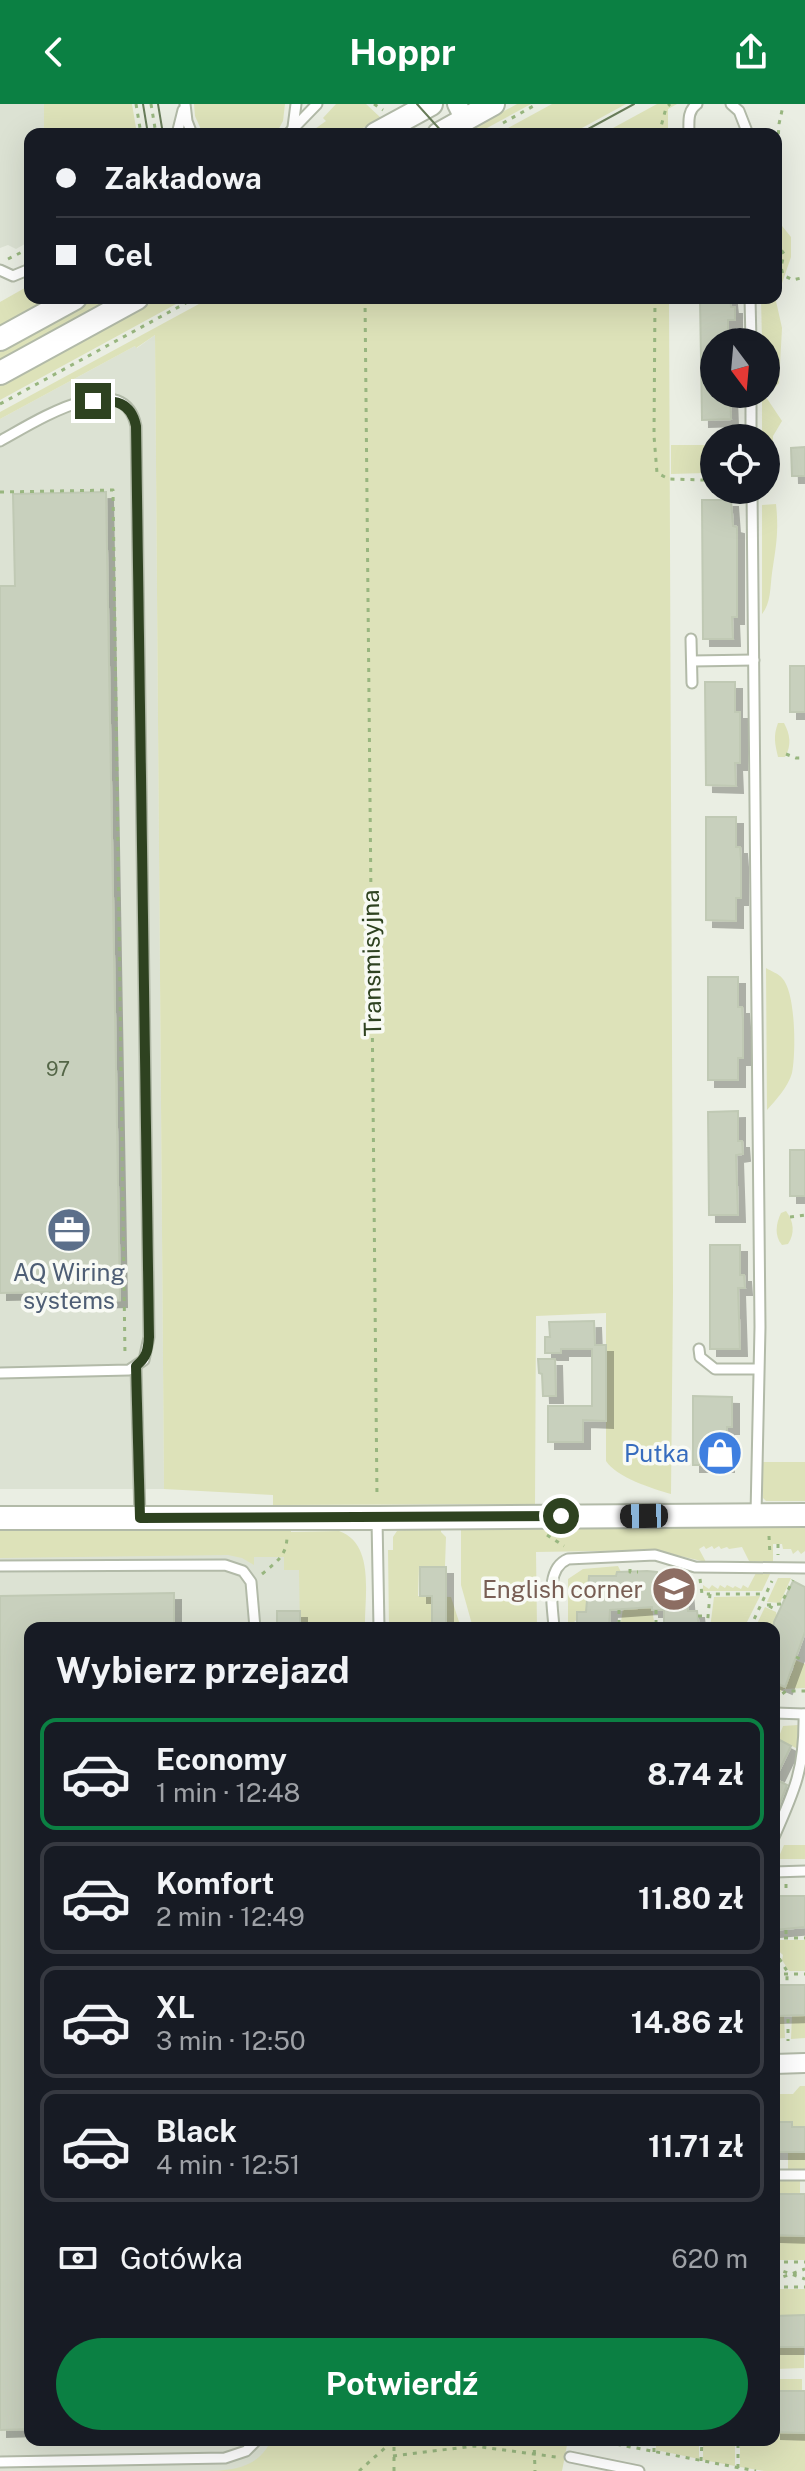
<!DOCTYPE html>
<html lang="pl">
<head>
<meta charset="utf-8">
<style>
  body { margin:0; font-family:"Public Sans",sans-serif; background:#20242c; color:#f1f3f6; height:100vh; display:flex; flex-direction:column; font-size:30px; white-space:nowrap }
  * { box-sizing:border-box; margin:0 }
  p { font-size:26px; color:#9ea1a6 }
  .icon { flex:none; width:44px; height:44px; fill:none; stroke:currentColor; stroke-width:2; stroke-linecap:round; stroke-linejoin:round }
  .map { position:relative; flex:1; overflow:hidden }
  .side { position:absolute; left:24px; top:1518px; width:756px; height:824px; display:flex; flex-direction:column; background:#171b24; border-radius:16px; box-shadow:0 8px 32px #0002 }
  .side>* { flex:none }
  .guide { position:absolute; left:24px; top:24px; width:758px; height:176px; border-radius:16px; box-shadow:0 8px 32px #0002; display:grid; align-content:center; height:176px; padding:0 32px; background:#171b24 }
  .needle { width:52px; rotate:164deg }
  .buttons { position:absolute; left:700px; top:224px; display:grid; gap:16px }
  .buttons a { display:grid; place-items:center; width:80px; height:80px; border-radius:50%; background:#171b24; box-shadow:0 8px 32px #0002; font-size:40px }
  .end { position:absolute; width:36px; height:36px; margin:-18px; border:10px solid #2e4220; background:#fff; box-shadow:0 0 0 4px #fff }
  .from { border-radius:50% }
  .car { position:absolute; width:24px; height:48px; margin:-24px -12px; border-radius:10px; box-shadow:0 0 6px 2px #0007; background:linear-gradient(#222 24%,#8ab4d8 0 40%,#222 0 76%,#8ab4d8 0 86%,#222 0) }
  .guide b { display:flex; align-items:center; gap:28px; height:76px; font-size:30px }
  .guide b+b { border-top:2px solid #363941 }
  .guide i { width:20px; height:20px; background:#f1f3f6 }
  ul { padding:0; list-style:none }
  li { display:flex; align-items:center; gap:24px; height:112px; margin:0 16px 12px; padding:0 16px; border:4px solid #363941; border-radius:16px }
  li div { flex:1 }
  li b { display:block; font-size:30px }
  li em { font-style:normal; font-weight:700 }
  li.current { border-color:#0b8043 }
  li>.icon { width:72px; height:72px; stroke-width:1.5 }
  h2 { padding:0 32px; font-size:36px; line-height:96px }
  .pay { display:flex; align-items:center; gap:20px; height:88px; padding:0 32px; font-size:30px }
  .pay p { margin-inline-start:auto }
  .action { display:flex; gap:16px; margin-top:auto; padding:16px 32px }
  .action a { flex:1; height:92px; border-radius:48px; background:#0b8043; color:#fff; font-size:32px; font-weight:700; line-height:92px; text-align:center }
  header { display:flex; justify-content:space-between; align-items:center; height:104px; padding:0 32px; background:#0b8043; color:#fff; font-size:36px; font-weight:700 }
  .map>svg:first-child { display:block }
</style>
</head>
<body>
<header><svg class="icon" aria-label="back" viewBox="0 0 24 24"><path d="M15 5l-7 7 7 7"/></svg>Hoppr<svg class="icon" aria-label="share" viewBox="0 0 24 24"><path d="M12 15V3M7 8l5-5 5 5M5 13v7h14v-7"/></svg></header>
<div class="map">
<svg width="805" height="2367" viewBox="0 0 805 2367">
  <defs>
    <filter id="shadow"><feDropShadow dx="7" dy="7" stdDeviation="0" flood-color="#0004"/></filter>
  </defs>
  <rect width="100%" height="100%" fill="#eaeee3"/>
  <g fill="#dce2d3">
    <path d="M0,0H44V30H30V137L16,145L8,141L0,144Z"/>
    <path d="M155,231L164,1385H0V315L135,242L137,244Z"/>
    <path d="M285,1444L300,1458L303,1524H30V2336H277L252,2367H0V1452Z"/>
  </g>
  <g fill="#dde2b9">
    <path d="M44,0H132L137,30H44Z"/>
    <path d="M194,0H285L283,17L276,30H203L195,12Z"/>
    <path d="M336,0H366L381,14L352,30H308L326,17L323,14Z"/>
    <path d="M517,0H531L476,30H462Z"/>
    <path d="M552,0H626L571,30H497Z"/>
    <path d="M657,0H677L668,5V30H602Z"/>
    <path d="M776,65L778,117L791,133V153L776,197L782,224L779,279L766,293L782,317L773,332V350H766V334H762V290H766V238H762L761,194H776Z"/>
    <path d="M30,181V194H51L0,222V198Z"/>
    <path d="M94,194H118L0,258V245Z"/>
    <path d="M161,194H187L0,296V281Z"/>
    <path d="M210,194H669L673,1187L671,1390C653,1385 616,1373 606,1357V1209L536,1212L535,1400L273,1401V1391L164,1385L155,231L136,244L135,242L0,315V308Z"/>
    <path d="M671,341H706V369L671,370Z"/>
    <path d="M776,400C779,428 776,442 772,469C770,484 771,499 762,510V401Z"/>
    <path d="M778,619H784C790,630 792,641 785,653H778C775,640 773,632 778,619Z"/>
    <path d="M766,864C771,867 779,870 782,874C796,888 796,950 792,969C788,983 776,996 767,1006Z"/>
    <path d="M786,1107C794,1117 795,1130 788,1140L782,1141C774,1132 776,1119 781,1109Z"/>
    <path d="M762,1358H805V1397H766L763,1394Z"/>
    <path d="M805,1418V1447L801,1450L798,1446L793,1450L791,1445H783L782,1440H773V1459H750L742,1443L729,1445L727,1443L721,1445L719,1442L714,1445L712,1442L706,1445L704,1442L699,1445L706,1458L654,1446L536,1448L537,1524H473L461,1481V1421Z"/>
    <path d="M441,1421V1428L446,1433L445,1462H419L418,1492L451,1493L461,1524H389L388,1446H393V1433L397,1427Z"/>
    <path d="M291,1422V1428L339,1427C376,1440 364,1494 365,1524H300L299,1466H284V1453H254V1461L242,1454L228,1451L0,1454V1423Z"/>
    <path d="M618,1462L621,1468L616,1472H589L586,1508L574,1518H568V1475L583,1465Z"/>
    <path d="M756,1469L770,1470L762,1487H703V1481L709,1485L712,1481L718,1485L720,1481L725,1484L727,1481L733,1484L735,1482L741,1485L743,1481L748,1484Z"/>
    <path d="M778,1474H791L780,1499L767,1498Z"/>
    <path d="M760,1492L744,1524H710L714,1493Z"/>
    <path d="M652,1503L654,1518H621L623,1504Z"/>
    <path d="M765,1503L776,1508L777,1512L771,1524H755Z"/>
    <path d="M795,1556L805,1560V1584L784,1585L778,1590L774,1588V1578L785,1582L794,1564L790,1561Z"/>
    <path d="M798,1621V1645L778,1635L783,1622Z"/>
    <path d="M784,1741H805V1755H778Z"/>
    <path d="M774,1836H805V1867H789L782,1856L783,1851L774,1843Z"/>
    <path d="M792,1911H805V1934L791,1935Z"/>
    <path d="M774,1912H784L785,1934L774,1935Z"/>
    <path d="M800,1982H805V2023H792V2018H779V2023H774V1990H793Z"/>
    <path d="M788,2048H805V2065L788,2066Z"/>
    <path d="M776,2076H800V2097L776,2100Z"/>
    <path d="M774,2131L805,2132V2156H774Z"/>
    <path d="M774,2185H805V2211H796V2216H785L784,2211H774Z"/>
    <path d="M804,2243V2264L775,2265V2244Z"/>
    <rect x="777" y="2275" width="25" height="19"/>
    <path d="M778,2326L805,2329V2367H764L740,2363V2336H774V2328Z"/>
    <path d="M271,2336H568L562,2367H197C226,2367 258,2367 271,2336Z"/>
    <path d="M656,2336H699V2355L656,2346Z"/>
    <path d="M703,2336H735V2362L703,2356Z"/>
  </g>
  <g fill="#c8d0bd" stroke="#c0c9b4" stroke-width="2" filter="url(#shadow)">
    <path d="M700,194H730L731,203H735V216H728V238H714V290H730L731,315L702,316Z"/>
    <path d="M805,343V372H792L791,344Z"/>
    <path d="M106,388L120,1196L87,1197V1187L0,1189V482H15L13,390Z"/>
    <path d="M702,396H731L733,422L737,423V513H732L733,535H703Z"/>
    <rect x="790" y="562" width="15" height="46"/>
    <path d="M705,578H735V608H740V659H735L736,682L706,681Z"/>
    <path d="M706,713H736V743H740L741,756V794H736V817L706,816Z"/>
    <path d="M708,873H738V903H742L743,916V954H738V976H708Z"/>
    <path d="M738,1007V1037H742L743,1050L736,1051L738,1111H709L708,1008Z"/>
    <rect x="790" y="1046" width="15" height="46"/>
    <path d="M710,1141H740V1171H744L745,1184H738L740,1245H710Z"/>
    <path d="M594,1217L595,1241H606V1317L583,1316V1338H548V1302H592V1245H561V1249H545V1233H550L549,1218Z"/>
    <path d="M538,1255H555L556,1292H543L542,1270L539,1269Z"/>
    <path d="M693,1292L732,1293V1323H727V1361H693Z"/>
    <path d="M420,1463H446V1524H432V1492H420Z"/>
    <path d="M647,1467L657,1468V1471H685L688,1507H697L699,1524H664V1506H652V1503L610,1506L609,1524H577V1508H586L589,1472H616L617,1468Z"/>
    <path d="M793,1477L805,1483V1528L785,1583L774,1578V1518Z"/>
    <path d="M174,1489V1524H30V2325L0,2326V1492Z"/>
    <rect x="277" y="1507" width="23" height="17"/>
    <path d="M774,1633L791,1642L775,1675L787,1681L774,1714Z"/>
    <path d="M774,1792H805V1823L774,1826Z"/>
    <path d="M774,1881H805V1911L774,1912Z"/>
    <path d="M779,2018H792V2023H805V2048H774V2023H779Z"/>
    <path d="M774,2090H805V2132L774,2131Z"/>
    <path d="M805,2211V2243H774V2212Z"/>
    <path d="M774,2287H805V2329L774,2328Z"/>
  </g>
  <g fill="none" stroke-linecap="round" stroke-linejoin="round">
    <g stroke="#b2baa8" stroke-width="13">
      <g id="service">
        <path d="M185,0L187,17L192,30"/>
        <path d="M731,0L739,7L748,30"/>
        <path d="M293,23L296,0"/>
        <path d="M177,30L183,6"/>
        <path d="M288,30L317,0"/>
        <path d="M689,30C689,18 687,7 697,0"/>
        <path d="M0,166L13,172L30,165"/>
        <path d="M750,194L751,238"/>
        <path d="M751,290V334"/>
        <path d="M0,337C30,321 123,259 136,322L149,1233L144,1256L129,1266L0,1269"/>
        <path d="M752,386L760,1223L756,1410"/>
        <path d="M691,535L692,579"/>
        <path d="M692,557L754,556"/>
        <path d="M699,1245L700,1253L715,1265H758"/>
        <path d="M136,1262L140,1414"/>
        <path d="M377,1415L379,1524"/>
        <path d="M0,1462L225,1461L243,1467L251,1478L255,1524"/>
        <path d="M554,1524C553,1503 544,1465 568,1455L655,1451L695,1463L805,1464"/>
        <path d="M774,1609L805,1610"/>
        <path d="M774,1733C795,1686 805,1663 804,1610"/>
        <path d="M774,1768L805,1767"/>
        <path d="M774,2071H805"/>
        <path d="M570,2353L639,2367"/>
        <path d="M0,2358L225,2354L246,2347L257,2336"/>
      </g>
    </g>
    <g stroke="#b2baa8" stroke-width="22">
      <g id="minor">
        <path d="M457,0L465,16"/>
        <path d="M774,1960L805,1959"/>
      </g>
    </g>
    <g stroke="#b2baa8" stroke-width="26">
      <g id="tertiary">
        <path d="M376,30L431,0"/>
        <path d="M439,30L493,0"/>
        <path d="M0,235L75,194"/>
        <path d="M0,269L137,194"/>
        <path d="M0,1414H377L805,1411"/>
      </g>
    </g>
    <g stroke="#98b67f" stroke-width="3" stroke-dasharray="4 6" stroke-linecap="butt">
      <path d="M136,0L141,30"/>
      <path d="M151,0L156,30"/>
      <path d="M374,0L383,6"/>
      <path d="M503,19L537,0"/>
      <path d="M659,30L666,4L670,0"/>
      <path d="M776,70L779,20L783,2"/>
      <path d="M776,138L784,150L781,163L783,171L793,176L805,173"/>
      <path d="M8,155L30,144"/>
      <path d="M365,194L377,1394"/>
      <path d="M655,194L654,332L657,369L669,375L704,376L709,366"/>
      <path d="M0,300L195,194"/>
      <path d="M0,388L113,386L125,1252"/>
      <path d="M786,650L796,654H805"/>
      <path d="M790,1113L805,1111"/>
      <path d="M547,1431L564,1442"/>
      <path d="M769,1432L770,1452"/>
      <path d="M778,1440V1451"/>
      <path d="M630,1465V1468H638"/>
      <path d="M262,1470C276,1458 287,1452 287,1432"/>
      <path d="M700,1475L702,1490H710"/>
      <path d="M767,1501L781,1500L793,1476"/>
      <path d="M769,1502L777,1506"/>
      <path d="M619,1506V1522"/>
      <path d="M656,1506V1521"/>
      <path d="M698,1512H709"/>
      <path d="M565,1522L574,1521"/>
      <path d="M609,1522H664"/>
      <path d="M707,1524L710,1490H764"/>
      <path d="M750,1524L772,1477"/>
      <path d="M796,1553L805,1557"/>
      <path d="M774,1591L778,1593L786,1587H805"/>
      <path d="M775,1631L779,1622"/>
      <path d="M774,1673L782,1676"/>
      <path d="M786,1780V1789"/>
      <path d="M786,1826V1834"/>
      <path d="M774,1834H805"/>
      <path d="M774,1846L787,1867V1879"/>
      <path d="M774,1870H805"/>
      <path d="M788,1915V1937"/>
      <path d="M774,2158H805"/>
      <path d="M774,2164L805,2175"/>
      <path d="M774,2176L805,2165"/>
      <path d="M774,2183H805"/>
      <path d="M534,2336L535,2367"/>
      <path d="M610,2336V2339L756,2367"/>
      <path d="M654,2348V2336"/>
      <path d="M393,2352L474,2342L556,2353"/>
      <path d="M701,2357L702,2336"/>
      <path d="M738,2364V2336"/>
      <path d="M359,2367L394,2336"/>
      <path d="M394,2367V2339"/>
    </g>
    <use href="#service" stroke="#fff" stroke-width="9"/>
    <use href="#minor" stroke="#fff" stroke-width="18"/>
    <use href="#tertiary" stroke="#fff" stroke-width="22"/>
    <g stroke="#697d5a" stroke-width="2">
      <path d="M143,0L148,30"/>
      <path d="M158,0L163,30"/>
      <path d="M417,0L444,30"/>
      <path d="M579,30L634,0"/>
    </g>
  </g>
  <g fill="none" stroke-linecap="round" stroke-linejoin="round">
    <path stroke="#2e4220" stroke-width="10" d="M93,297C116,296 131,298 136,322L149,1233C148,1246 147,1253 136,1262L140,1414L561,1412"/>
  </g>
  <defs>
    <g id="office-disc" transform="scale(2.3)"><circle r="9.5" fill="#5c6f8a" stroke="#f8faf4"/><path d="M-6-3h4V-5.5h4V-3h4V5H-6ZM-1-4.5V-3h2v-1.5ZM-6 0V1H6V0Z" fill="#fff"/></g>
    <g id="shop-disc" transform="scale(2.3)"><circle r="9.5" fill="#3f7fe0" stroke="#f8faf4"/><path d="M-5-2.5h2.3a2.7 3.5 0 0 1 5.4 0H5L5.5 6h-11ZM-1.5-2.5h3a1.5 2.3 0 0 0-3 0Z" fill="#fff"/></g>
    <g id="school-disc" transform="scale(2.3)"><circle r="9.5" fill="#8d6e63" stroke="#f8faf4"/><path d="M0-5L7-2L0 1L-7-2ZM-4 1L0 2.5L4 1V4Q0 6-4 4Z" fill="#fff"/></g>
  </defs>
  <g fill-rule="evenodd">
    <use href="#office-disc" x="69" y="1126"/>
    <use href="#shop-disc" x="720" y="1349"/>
    <use href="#school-disc" x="674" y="1485"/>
  </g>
  <g text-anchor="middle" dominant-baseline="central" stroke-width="7" stroke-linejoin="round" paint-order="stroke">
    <g font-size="20" fill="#546647">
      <text x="58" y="965">97</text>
    </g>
    <g font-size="24" fill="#2e4220" stroke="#f8faf4">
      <text transform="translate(371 859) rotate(-91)">Transmisyjna</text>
    </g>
    <g font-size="24" fill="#4e5e75" stroke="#f8faf4">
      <text x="69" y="1168">AQ Wiring<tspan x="69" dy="28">systems</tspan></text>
    </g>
    <g font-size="24" fill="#366cbe" stroke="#f8faf4" text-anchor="end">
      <text x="689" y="1349">Putka</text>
    </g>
    <g font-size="24" fill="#785e54" stroke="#f8faf4" text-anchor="end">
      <text x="643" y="1485">English corner</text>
    </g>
  </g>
</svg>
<div class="buttons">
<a><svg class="needle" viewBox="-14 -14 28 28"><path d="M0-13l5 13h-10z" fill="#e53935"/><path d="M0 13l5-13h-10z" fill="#9ea1a6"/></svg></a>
<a><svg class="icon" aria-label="locate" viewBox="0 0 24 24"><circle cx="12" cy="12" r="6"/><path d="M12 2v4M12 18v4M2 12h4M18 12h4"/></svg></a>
</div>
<i class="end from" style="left:561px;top:1412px"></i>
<i class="end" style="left:93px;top:297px"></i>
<i class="car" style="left:644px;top:1412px;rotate:269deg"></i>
<div class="guide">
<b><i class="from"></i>Zakładowa</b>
<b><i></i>Cel</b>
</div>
<section class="side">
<h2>Wybierz przejazd</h2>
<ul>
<li class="current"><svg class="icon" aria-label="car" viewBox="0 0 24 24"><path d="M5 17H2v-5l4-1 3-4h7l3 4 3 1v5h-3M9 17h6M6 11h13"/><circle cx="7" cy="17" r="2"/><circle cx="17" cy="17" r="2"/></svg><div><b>Economy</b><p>1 min · 12:48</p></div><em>8.74 zł</em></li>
<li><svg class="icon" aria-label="car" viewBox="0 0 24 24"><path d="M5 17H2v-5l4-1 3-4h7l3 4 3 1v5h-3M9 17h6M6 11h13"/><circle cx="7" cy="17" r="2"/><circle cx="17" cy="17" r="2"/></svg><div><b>Komfort</b><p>2 min · 12:49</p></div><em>11.80 zł</em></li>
<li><svg class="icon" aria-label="car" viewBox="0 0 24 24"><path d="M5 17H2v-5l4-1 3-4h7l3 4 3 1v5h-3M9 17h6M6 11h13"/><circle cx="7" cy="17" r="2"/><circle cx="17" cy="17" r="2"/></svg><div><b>XL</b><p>3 min · 12:50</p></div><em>14.86 zł</em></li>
<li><svg class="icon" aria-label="car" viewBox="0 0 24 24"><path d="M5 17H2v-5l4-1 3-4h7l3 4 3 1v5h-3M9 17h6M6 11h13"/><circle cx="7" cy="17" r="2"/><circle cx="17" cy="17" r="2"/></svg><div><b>Black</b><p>4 min · 12:51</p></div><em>11.71 zł</em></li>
</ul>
<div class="pay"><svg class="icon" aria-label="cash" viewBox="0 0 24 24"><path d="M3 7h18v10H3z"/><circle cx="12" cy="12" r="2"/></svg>Gotówka<p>620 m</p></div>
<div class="action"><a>Potwierdź</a></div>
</section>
</div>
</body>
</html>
